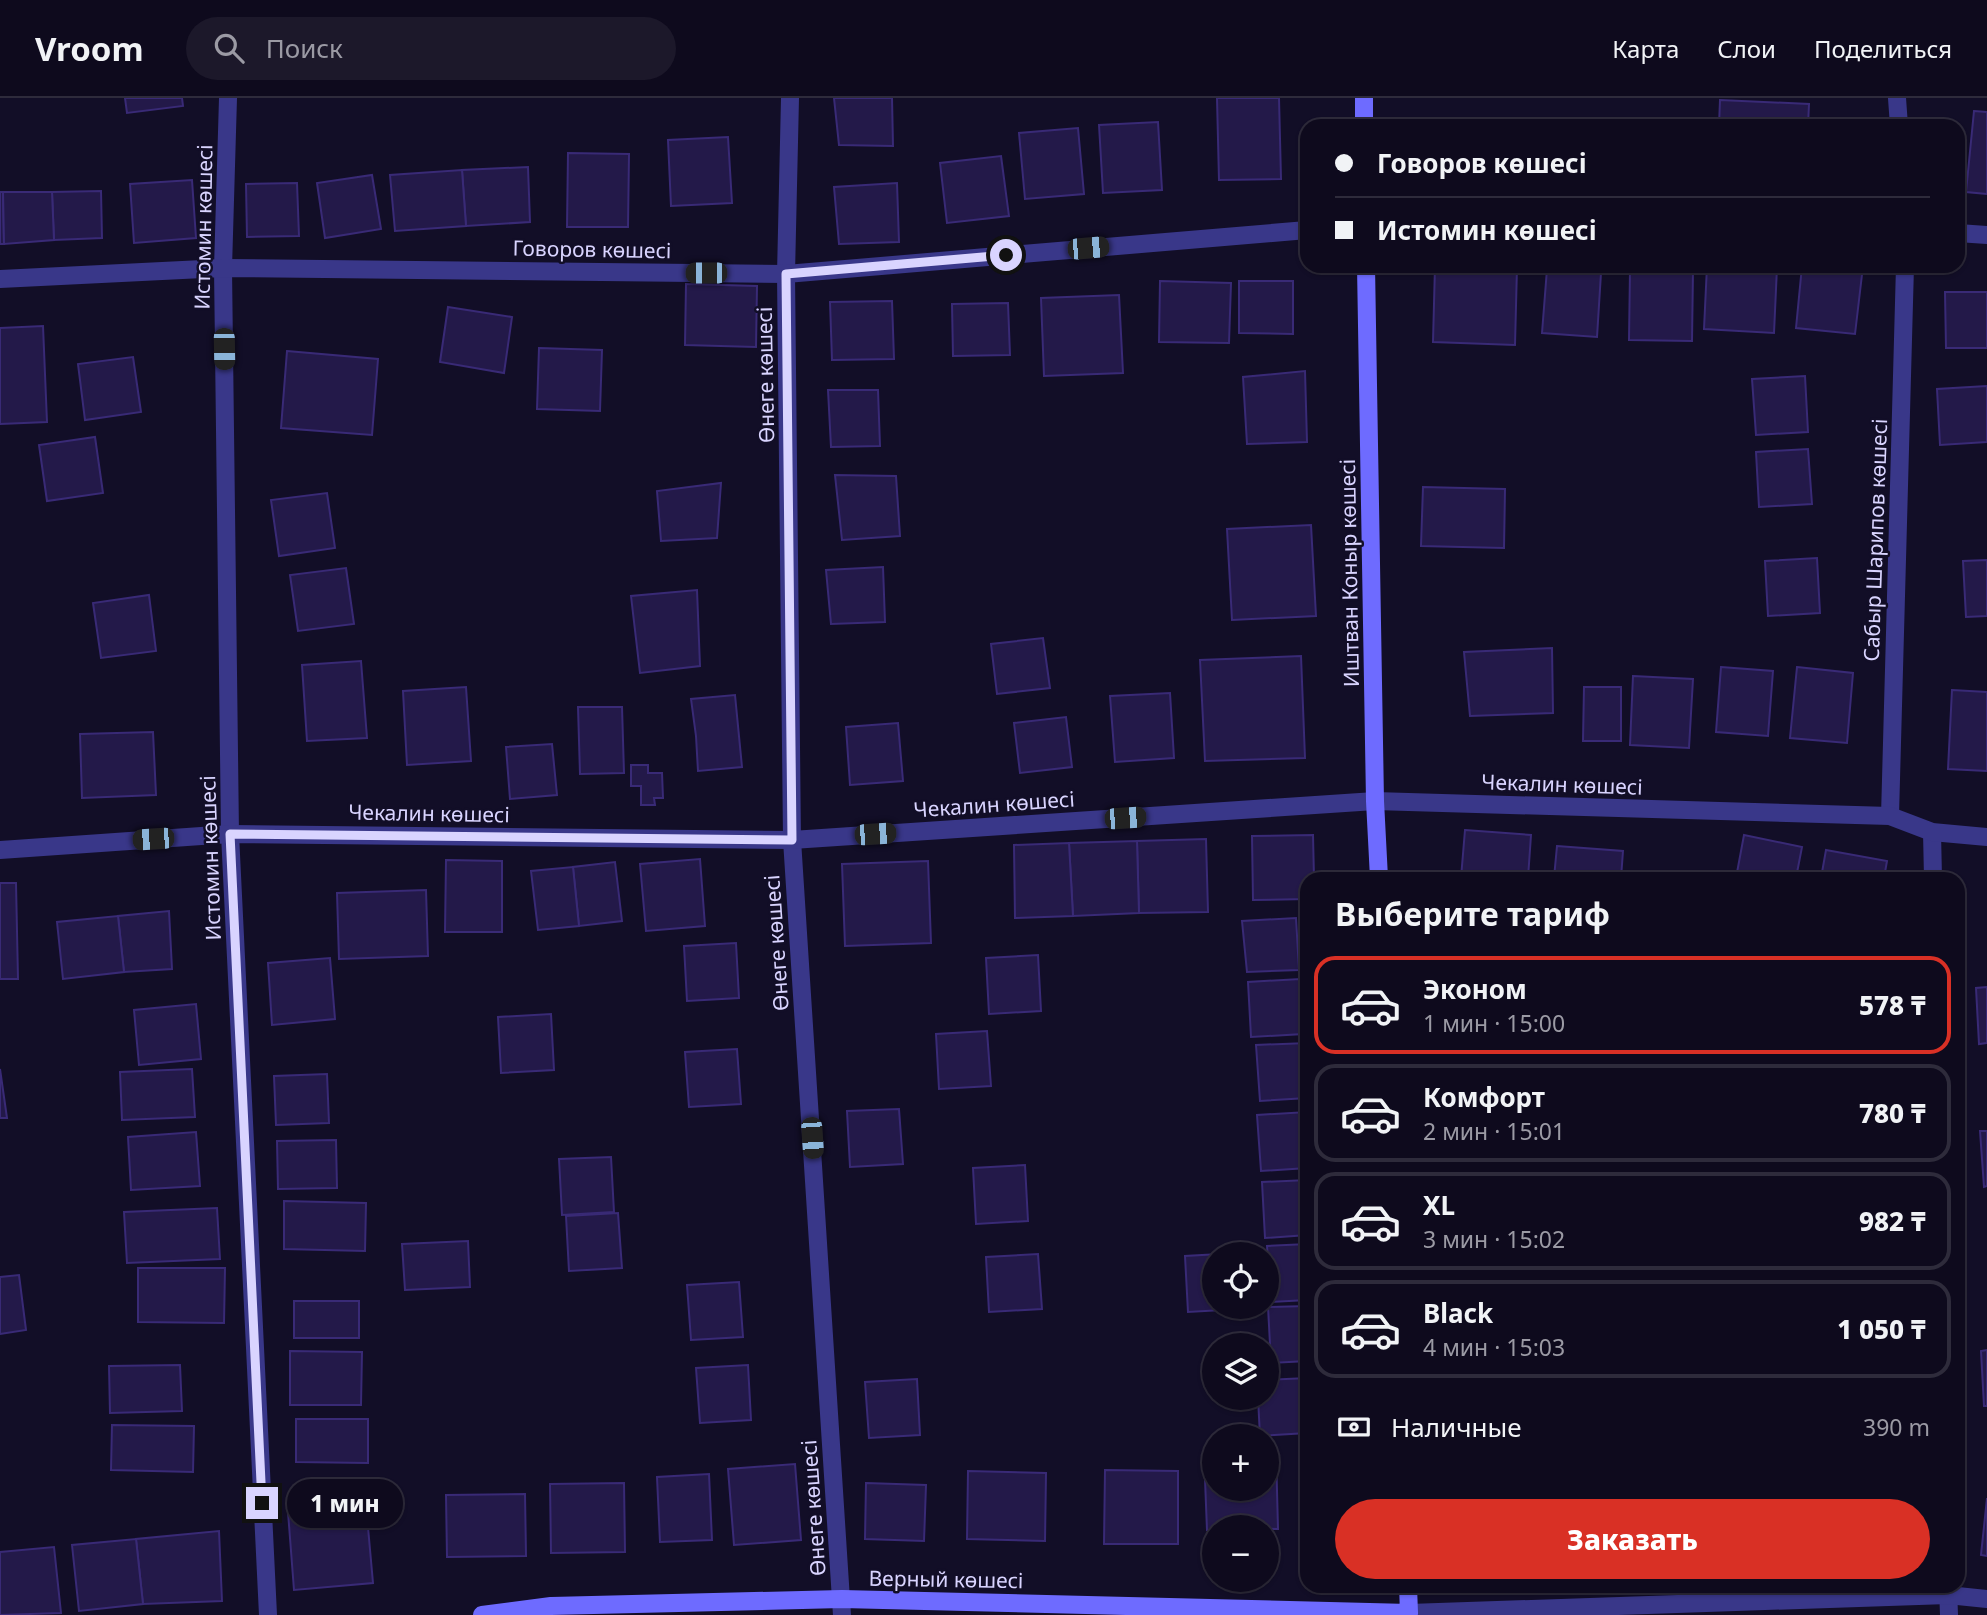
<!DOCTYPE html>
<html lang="ru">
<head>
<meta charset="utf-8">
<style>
  body { margin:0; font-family:"Noto Sans",sans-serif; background:#1c182a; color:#f1f3f6; height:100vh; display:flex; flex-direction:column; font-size:26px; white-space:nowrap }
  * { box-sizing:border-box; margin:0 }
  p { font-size:23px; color:#9b9aa4 }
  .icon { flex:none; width:38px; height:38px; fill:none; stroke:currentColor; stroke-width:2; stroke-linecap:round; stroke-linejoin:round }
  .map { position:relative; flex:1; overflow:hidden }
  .details { position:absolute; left:1300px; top:774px; width:665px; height:721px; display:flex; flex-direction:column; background:#0e0a1d; border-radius:21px; box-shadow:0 2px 5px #0004,0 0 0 2px #2e2b3b }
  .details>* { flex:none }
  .banner { position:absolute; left:1300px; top:21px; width:665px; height:154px; border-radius:21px; box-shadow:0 2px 5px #0004,0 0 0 2px #2e2b3b; display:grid; align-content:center; height:154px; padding:0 35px; background:#0e0a1d }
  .tools { position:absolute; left:1202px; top:1144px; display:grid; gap:14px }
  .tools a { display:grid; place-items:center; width:77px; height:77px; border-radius:50%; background:#0e0a1d; box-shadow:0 2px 5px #0004,0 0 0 2px #2e2b3b; font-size:35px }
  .end { position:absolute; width:32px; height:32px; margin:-16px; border:9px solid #d9d4ff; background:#111; box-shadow:0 0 0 4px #111 }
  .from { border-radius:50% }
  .bubble { position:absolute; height:49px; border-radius:24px; background:#0e0a1d; box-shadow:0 2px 5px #0004,0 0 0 2px #2e2b3b; font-size:23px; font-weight:800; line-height:49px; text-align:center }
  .car { position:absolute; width:21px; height:42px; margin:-21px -10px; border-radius:9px; box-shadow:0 0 5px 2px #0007; background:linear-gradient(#222 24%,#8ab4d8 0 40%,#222 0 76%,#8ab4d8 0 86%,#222 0) }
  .banner b { display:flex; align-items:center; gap:24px; height:66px; font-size:26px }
  .banner b+b { border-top:2px solid #2e2b3b }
  .banner i { width:18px; height:18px; background:#f1f3f6 }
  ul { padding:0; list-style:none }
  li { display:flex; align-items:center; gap:21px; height:98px; margin:0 14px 10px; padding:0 21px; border:4px solid #2e2b3b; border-radius:21px }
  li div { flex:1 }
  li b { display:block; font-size:26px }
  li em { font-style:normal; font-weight:800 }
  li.on { border-color:#d93025 }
  li>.icon { width:63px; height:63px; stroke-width:1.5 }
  h2 { padding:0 35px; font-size:32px; line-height:84px }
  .pay { display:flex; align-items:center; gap:18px; height:77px; padding:0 35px; font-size:26px }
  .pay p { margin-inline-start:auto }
  .action { display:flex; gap:14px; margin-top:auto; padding:14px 35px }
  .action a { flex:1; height:80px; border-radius:42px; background:#d93025; color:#fff; font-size:28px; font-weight:800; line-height:80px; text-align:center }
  header { display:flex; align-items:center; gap:42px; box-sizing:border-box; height:98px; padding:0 35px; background:#0e0a1d; border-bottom:2px solid #2e2b3b }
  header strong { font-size:33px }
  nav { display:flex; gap:38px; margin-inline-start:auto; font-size:24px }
  .search { width:490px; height:63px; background:#1c182a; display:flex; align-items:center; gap:18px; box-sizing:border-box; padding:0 24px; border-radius:38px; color:#9b9aa4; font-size:26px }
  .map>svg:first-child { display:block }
</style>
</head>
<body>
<header>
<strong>Vroom</strong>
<div class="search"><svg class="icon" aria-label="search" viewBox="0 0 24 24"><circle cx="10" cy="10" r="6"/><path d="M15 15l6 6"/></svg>Поиск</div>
<nav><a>Карта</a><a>Слои</a><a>Поделиться</a></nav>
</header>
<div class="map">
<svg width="1987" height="1517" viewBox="0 0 1987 1517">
  <rect width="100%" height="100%" fill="#120e27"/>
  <g fill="#231949" stroke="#392a76" stroke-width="2">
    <path d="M125,0H182L183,8L127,15Z"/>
    <path d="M834,0H892L893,48L839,47Z"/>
    <path d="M1217,0H1279L1281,81L1219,82Z"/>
    <path d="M1720,2L1809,6L1808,28H1719Z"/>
    <path d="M1974,13L1987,14V96L1966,94Z"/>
    <path d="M1158,24L1162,92L1103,95L1099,27Z"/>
    <path d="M1655,24L1699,25V28H1655Z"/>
    <path d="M1078,30L1084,96L1025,101L1019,35Z"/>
    <path d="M728,39L732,105L671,108L668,42Z"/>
    <path d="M568,55L629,56L628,129H567Z"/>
    <path d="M1001,58L1009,118L947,125L940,65Z"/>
    <path d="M528,69L530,124L466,128L462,72Z"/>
    <path d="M462,72L466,128L395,133L390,77Z"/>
    <path d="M372,77L381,131L325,140L317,85Z"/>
    <path d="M192,82L196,140L134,145L130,86Z"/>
    <path d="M297,85L299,138L247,139L246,86Z"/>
    <path d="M897,85L899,144L839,146L834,89Z"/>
    <path d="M101,93L102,140L54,142L52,94Z"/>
    <path d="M0,94H3L4,146H0Z"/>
    <path d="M3,94H52L54,142L4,146Z"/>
    <path d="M1435,168L1517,169L1515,247L1433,244Z"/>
    <path d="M1707,168L1777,169L1774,235L1704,231Z"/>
    <path d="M1802,168H1863L1855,236L1796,230Z"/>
    <path d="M1547,171L1601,175L1597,239L1542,235Z"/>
    <path d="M1630,172H1693L1692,243L1629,242Z"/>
    <path d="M1160,183L1231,185L1229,245L1159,244Z"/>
    <path d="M1239,183H1293V236L1239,235Z"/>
    <path d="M686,186L757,188L756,249L685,247Z"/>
    <path d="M1945,194H1987V250H1946Z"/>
    <path d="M1119,197L1123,275L1044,278L1041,200Z"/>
    <path d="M892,203L894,261L832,262L830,204Z"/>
    <path d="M1008,205L1010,257L953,258L952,206Z"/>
    <path d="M448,209L512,219L504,275L440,264Z"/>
    <path d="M43,228L47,324L0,326V230Z"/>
    <path d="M539,250L602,252L600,313L537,311Z"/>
    <path d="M287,253L378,261L372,337L281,330Z"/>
    <path d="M133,259L141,314L85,322L78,266Z"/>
    <path d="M1305,273L1307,344L1247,346L1243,279Z"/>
    <path d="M1805,278L1808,334L1756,337L1752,281Z"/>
    <path d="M1987,288V344L1940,347L1937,291Z"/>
    <path d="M828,292H878L880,348L831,349Z"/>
    <path d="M95,339L103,395L47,403L39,347Z"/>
    <path d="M1808,351L1812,406L1759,409L1756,354Z"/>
    <path d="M835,377L896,378L900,438L842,442Z"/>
    <path d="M721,385L717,440L661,443L657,393Z"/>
    <path d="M1423,389L1505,391L1504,450L1421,448Z"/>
    <path d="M327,395L335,450L279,458L271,402Z"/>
    <path d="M1311,427L1316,518L1232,522L1227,431Z"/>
    <path d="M1817,460L1820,515L1768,518L1765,463Z"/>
    <path d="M1987,462V518L1966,519L1963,463Z"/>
    <path d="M883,469L885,524L831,526L826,472Z"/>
    <path d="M346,470L354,526L298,533L290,477Z"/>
    <path d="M697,492L700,568L640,575L631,498Z"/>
    <path d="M149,497L156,553L101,560L93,505Z"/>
    <path d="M1043,540L1050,590L997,596L991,546Z"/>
    <path d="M1552,550L1553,615L1470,618L1464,554Z"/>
    <path d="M1301,558L1305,660L1205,663L1200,562Z"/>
    <path d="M361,563L367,640L307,643L302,567Z"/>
    <path d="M1721,569L1773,573L1768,638L1716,634Z"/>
    <path d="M1797,569L1853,575L1847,645L1790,640Z"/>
    <path d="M1633,578L1693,581L1689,650L1630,647Z"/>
    <path d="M466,589L471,663L407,667L403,593Z"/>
    <path d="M1584,589H1621V643H1583Z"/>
    <path d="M1952,592L1987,594V673L1948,671Z"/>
    <path d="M1170,595L1174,660L1115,664L1110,598Z"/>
    <path d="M735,597L742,669L698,673L696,638L691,601Z"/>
    <path d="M578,609H622L624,675L580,676Z"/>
    <path d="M1066,619L1072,669L1020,675L1014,625Z"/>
    <path d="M898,625L903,683L850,687L846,629Z"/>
    <path d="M153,634L156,697L82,700L80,636Z"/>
    <path d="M552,646L557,697L510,701L506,649Z"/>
    <path d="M631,667H648V675H662L663,700H654L655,707H641V688H631Z"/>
    <path d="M1465,732L1531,737L1528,780H1461Z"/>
    <path d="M1313,737L1314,780H1307V801L1253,802L1252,738Z"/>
    <path d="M1744,737L1802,749L1796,780H1736Z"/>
    <path d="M1206,741L1208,814L1139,815L1137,743Z"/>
    <path d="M1137,743L1139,815L1073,818L1069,745Z"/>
    <path d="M1069,745L1073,818L1015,820L1014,747Z"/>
    <path d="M1557,748L1623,753L1621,780H1554Z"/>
    <path d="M1826,752L1887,763L1884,780H1821Z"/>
    <path d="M700,761L705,828L646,833L640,766Z"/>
    <path d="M446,762L502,763V834H445Z"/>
    <path d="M928,763L931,845L845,848L842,766Z"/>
    <path d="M615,764L622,823L579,828L573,769Z"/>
    <path d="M573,769L579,828L538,832L531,773Z"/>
    <path d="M0,785H16L18,881H0Z"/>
    <path d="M426,792L428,858L339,861L337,795Z"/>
    <path d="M169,813L172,871L124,874L118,818Z"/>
    <path d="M118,818L124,874L63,881L57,824Z"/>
    <path d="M1296,820L1299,872L1247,874L1242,823Z"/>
    <path d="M736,845L739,900L687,903L684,848Z"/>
    <path d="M1038,857L1041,913L989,916L986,860Z"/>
    <path d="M330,860L335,921L272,927L268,865Z"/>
    <path d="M1300,881L1303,936L1251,939L1248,884Z"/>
    <path d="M1987,889V945L1979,946L1976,890Z"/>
    <path d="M196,906L201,961L139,967L134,912Z"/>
    <path d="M551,916L554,972L501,975L498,919Z"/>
    <path d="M987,933L991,988L939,991L936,936Z"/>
    <path d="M1307,945V1000L1260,1003L1256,947Z"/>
    <path d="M737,951L741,1006L689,1009L685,954Z"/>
    <path d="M0,971L7,1020H0Z"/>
    <path d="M192,971L195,1019L122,1022L120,974Z"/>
    <path d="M327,976L329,1025L276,1027L274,978Z"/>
    <path d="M899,1011L903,1066L850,1069L847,1013Z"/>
    <path d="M1307,1014V1070L1261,1073L1257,1017Z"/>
    <path d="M1980,1033H1987V1088L1984,1089Z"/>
    <path d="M196,1034L200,1088L131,1092L128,1039Z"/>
    <path d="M336,1042L337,1090L278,1091L277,1043Z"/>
    <path d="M611,1059L614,1114L562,1117L559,1061Z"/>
    <path d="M1025,1067L1028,1123L976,1126L973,1070Z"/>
    <path d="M1307,1082V1137L1265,1140L1262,1084Z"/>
    <path d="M284,1103L366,1105L365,1153L284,1151Z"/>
    <path d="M217,1110L220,1161L127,1165L124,1114Z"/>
    <path d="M618,1115L622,1170L569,1173L566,1118Z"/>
    <path d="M468,1143L470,1189L405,1192L402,1146Z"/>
    <path d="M1307,1146V1202L1271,1204L1267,1148Z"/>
    <path d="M1237,1155V1157H1214V1209H1240V1211L1188,1214L1185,1158Z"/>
    <path d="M1038,1156L1042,1211L989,1214L986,1159Z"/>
    <path d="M138,1170H225L224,1225L138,1224Z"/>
    <path d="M19,1177L26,1232L0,1236V1179Z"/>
    <path d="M739,1184L743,1239L691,1242L687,1187Z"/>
    <rect x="294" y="1203" width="65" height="37"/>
    <path d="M1307,1208V1263L1271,1265L1268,1209Z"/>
    <path d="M1987,1252V1308H1984L1981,1253Z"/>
    <path d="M290,1253L362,1254L361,1307H290Z"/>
    <path d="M180,1267L182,1313L110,1315L109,1268Z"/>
    <path d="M748,1267L751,1322L700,1325L696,1270Z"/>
    <path d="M1307,1280V1335L1260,1338L1258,1300H1267V1282Z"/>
    <path d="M917,1281L920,1337L869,1340L865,1284Z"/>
    <path d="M296,1321H368V1365L296,1364Z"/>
    <path d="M112,1327L194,1328L193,1374L111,1372Z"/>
    <path d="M1276,1354L1278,1431L1214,1430V1432H1207L1204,1356H1214V1391H1267V1355Z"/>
    <path d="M795,1366L801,1442L734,1447L728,1371Z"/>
    <path d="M1105,1372L1178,1373V1446H1104Z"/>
    <path d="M968,1373L1046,1375L1045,1443L967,1441Z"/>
    <path d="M709,1376L712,1442L660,1444L657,1379Z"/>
    <path d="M624,1385L625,1454L551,1455L550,1386Z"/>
    <path d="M866,1385L926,1387L924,1443L865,1441Z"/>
    <path d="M525,1396L526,1458L447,1459L446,1397Z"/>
    <path d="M1987,1400V1458L1981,1457Z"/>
    <path d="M366,1407L373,1485L294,1492L288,1414Z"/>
    <path d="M219,1433L222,1503L143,1506L136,1441Z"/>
    <path d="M136,1441L143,1506L79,1513L72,1447Z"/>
    <path d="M54,1449L61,1515L0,1517V1454Z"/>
  </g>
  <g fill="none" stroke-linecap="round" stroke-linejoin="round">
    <g stroke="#393789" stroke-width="18">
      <path d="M228,0L223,170L230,736L268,1517"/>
      <path d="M790,0L786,176L792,742L842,1517"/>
      <path d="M1897,0L1899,28"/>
      <path d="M1958,135L1987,137"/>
      <path d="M0,181L223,170L786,176L1307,132"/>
      <path d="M1890,718L1905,168"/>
      <path d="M1932,734L1933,780"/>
      <path d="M0,752L230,736L792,742L1375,703L1890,718L1932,734L1987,739"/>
      <path d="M1948,1488L1949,1517"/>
      <path d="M1410,1517L1409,1515L1948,1497L1987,1501"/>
    </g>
    <g stroke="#6e6bff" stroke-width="18">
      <path d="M1364,0V28"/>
      <path d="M1366,168L1375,703L1379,780"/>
      <path d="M482,1517L551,1508L842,1501L1409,1515L1408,1488"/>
    </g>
  </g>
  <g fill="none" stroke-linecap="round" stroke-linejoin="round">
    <path stroke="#d9d4ff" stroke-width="9" d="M262,1405L230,736L792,742L786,176L1006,157"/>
  </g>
  <g text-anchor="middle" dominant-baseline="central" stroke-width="5" stroke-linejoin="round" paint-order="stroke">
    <g font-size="21" fill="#d9d4ff" stroke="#120e27">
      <text transform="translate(203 129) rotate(-89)">Истомин көшесі</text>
      <text transform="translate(592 151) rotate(1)">Говоров көшесі</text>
      <text transform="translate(765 277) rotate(-91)">Өнеге көшесі</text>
      <text transform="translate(1875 442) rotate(-88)">Сабыр Шарипов көшесі</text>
      <text transform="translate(1349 475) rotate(-91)">Иштван Коныр көшесі</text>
      <text transform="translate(1562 686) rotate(2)">Чекалин көшесі</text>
      <text transform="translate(994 706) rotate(-4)">Чекалин көшесі</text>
      <text transform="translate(429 715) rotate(1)">Чекалин көшесі</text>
      <text transform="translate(210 760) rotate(-92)">Истомин көшесі</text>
      <text transform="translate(776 845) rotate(-94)">Өнеге көшесі</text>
      <text transform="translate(813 1410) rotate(-94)">Өнеге көшесі</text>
      <text transform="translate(946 1481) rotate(1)">Верный көшесі</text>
    </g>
  </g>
</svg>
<div class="tools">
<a><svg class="icon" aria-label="locate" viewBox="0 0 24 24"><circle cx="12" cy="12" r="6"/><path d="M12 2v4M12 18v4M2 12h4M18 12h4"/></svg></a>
<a><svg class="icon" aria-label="layers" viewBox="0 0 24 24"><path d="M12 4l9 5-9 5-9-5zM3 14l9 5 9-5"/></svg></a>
<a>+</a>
<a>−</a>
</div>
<i class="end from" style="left:1006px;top:157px"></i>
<i class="end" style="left:262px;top:1405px"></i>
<div class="bubble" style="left:287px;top:1381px;width:116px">1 мин</div>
<i class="car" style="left:1088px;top:150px;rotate:85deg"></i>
<i class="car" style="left:706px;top:175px;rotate:270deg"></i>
<i class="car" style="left:224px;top:251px;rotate:179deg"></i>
<i class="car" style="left:1125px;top:720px;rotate:86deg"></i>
<i class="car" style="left:875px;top:736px;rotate:86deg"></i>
<i class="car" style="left:153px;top:741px;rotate:266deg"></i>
<i class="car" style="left:812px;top:1040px;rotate:176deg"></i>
<div class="banner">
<b><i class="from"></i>Говоров көшесі</b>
<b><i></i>Истомин көшесі</b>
</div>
<section class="details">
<h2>Выберите тариф</h2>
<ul>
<li class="on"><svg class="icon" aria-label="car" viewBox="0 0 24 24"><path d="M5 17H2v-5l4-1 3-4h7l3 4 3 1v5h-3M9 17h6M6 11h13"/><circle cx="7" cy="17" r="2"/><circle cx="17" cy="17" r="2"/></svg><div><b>Эконом</b><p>1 мин · 15:00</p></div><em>578 ₸</em></li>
<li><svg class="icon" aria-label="car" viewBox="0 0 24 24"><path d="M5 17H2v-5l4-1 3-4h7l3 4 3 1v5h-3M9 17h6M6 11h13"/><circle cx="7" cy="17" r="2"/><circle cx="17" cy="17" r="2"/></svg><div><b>Комфорт</b><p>2 мин · 15:01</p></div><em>780 ₸</em></li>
<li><svg class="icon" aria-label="car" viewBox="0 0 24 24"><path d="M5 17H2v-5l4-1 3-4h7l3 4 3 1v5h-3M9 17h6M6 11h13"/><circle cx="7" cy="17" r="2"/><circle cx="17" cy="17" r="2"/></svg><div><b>XL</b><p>3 мин · 15:02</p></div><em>982 ₸</em></li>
<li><svg class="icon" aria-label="car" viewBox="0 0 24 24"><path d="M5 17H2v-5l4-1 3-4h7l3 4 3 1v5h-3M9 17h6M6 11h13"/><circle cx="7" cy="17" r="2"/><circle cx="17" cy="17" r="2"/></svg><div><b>Black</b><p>4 мин · 15:03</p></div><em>1 050 ₸</em></li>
</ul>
<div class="pay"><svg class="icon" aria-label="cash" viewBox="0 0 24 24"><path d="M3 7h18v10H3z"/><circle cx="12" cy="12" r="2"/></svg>Наличные<p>390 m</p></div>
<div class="action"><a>Заказать</a></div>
</section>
</div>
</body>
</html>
